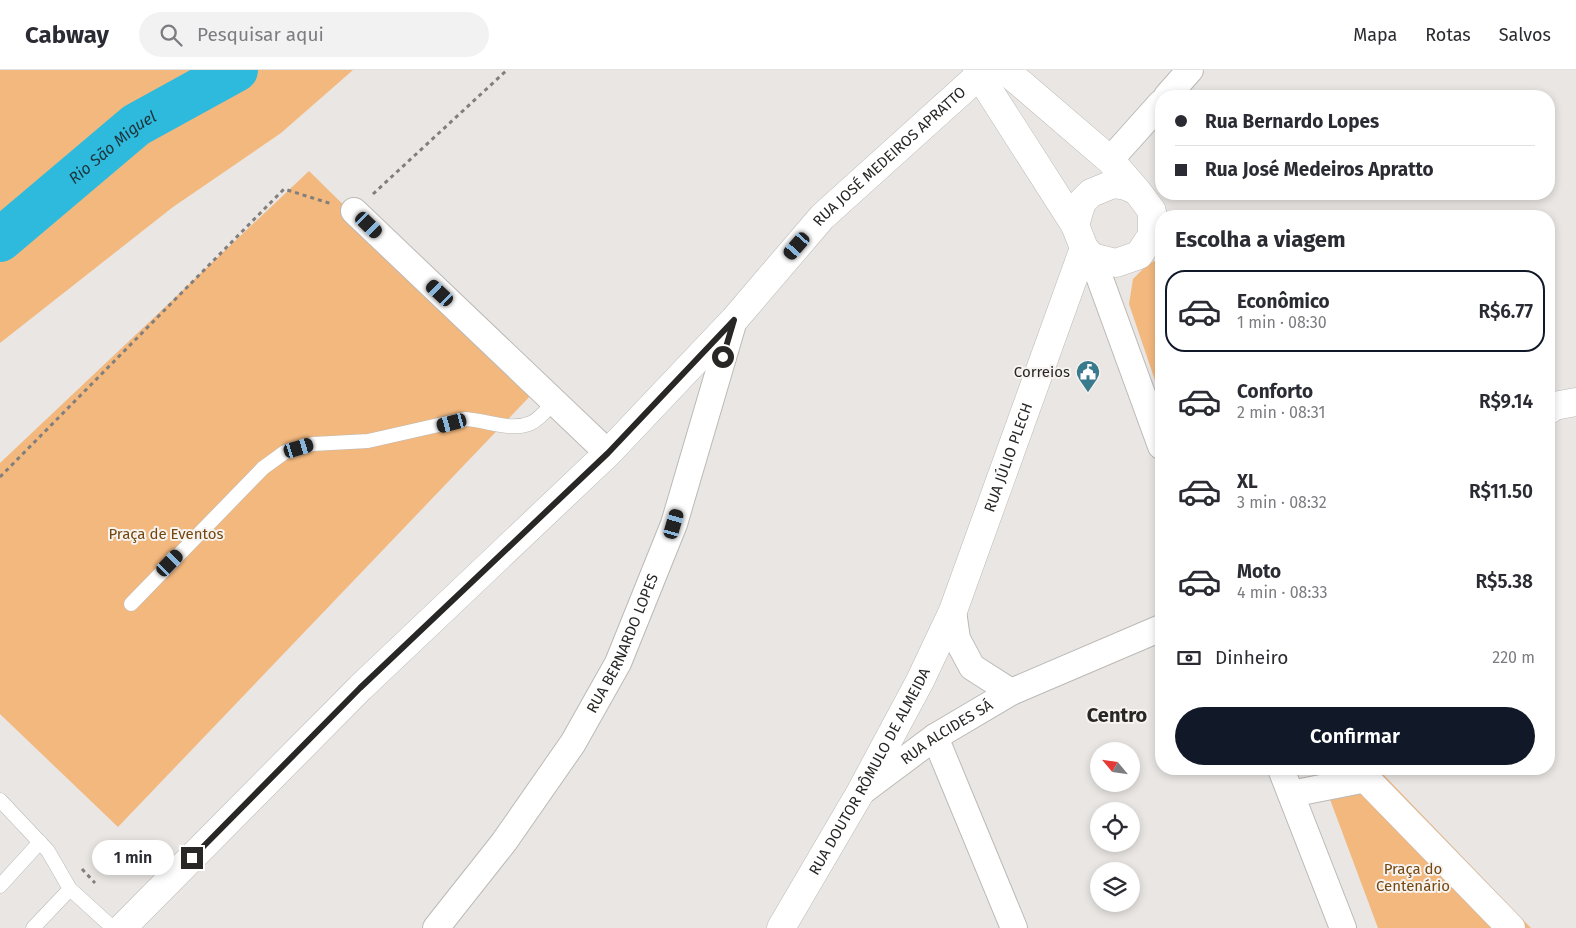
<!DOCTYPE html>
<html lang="pt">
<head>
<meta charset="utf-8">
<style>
  body { margin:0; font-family:"Fira Sans",sans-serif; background:#f2f2f3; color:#2b2b33; height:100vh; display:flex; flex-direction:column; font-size:19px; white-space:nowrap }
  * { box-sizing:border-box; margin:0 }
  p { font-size:16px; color:#7c7c81 }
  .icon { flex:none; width:28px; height:28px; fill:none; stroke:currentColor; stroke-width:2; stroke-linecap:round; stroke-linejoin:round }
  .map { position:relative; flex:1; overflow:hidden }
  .drawer { position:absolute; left:1155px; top:140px; width:400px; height:565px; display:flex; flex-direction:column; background:#fff; border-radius:20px; box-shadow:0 2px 8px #0003 }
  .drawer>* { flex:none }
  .top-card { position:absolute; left:1155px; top:20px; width:400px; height:110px; border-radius:20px; box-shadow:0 2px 8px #0003; display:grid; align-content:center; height:110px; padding:0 20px; background:#fff }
  .needle { width:32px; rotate:299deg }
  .tools { position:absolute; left:1090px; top:672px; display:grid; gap:10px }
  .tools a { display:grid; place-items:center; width:50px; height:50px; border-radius:50%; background:#fff; box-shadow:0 2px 8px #0003; font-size:25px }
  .end { position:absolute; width:22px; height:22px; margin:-11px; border:6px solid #282726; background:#fff; box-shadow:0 0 0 2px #fff }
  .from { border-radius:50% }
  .bubble { position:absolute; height:35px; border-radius:18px; background:#fff; box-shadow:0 2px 8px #0003; font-size:16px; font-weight:600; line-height:35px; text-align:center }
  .car { position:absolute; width:15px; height:30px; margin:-15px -8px; border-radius:6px; box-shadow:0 0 4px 1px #0007; background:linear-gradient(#222 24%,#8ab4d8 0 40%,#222 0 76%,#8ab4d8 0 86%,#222 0) }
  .top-card b { display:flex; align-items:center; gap:18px; height:48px; font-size:19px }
  .top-card b+b { border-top:1px solid #e1e1e2 }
  .top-card i { width:12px; height:12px; background:#2b2b33 }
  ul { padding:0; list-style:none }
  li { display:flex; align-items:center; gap:15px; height:82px; margin:0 10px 8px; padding:0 10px; border:2px solid transparent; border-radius:20px }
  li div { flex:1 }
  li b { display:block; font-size:19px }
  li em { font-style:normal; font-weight:600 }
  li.on { border-color:#111827 }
  li>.icon { width:45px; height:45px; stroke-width:1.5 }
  h2 { padding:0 20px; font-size:22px; line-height:60px }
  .pay { display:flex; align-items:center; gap:12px; height:55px; padding:0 20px; font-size:19px }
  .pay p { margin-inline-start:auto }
  .cta { display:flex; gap:10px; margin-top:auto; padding:10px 20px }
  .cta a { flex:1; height:58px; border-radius:30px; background:#111827; color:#fff; font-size:20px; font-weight:600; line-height:58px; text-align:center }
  header { display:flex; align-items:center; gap:30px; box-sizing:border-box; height:70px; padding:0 25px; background:#fff; border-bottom:1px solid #e1e1e2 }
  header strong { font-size:24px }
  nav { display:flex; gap:28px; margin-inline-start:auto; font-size:18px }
  .search { width:350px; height:45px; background:#f2f2f3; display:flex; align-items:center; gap:12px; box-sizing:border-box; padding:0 18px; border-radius:28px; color:#7c7c81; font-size:19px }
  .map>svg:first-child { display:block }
</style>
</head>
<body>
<header>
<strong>Cabway</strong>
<div class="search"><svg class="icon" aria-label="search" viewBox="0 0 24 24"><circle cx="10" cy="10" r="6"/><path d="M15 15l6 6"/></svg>Pesquisar aqui</div>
<nav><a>Mapa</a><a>Rotas</a><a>Salvos</a></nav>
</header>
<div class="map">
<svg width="1576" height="858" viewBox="0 0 1576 858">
  <rect width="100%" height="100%" fill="#e9e6e3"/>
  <g fill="#f3b87e">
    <path d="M0,0H353L281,63L173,137L0,273Z"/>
    <path d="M309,101L534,322L118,757L0,644V393Z"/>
    <path d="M1161,188V328L1129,234L1133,209L1148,194Z"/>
    <path d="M1380,701L1531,858H1378L1325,716Z"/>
  </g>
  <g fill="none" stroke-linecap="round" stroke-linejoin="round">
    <path stroke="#2ebadd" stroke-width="44" id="s1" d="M0,170L136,55L236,0"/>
    <g stroke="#bcb9b6" stroke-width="15">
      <g id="lane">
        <path d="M131,534L263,398L285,382L313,374L368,371L465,349C487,350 510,362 531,353C540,349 548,338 554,332"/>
        <path d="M0,730L48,781L70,819"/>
        <path d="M0,816L40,772"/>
        <path d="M33,858L70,819L113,858"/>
      </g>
    </g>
    <g stroke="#bcb9b6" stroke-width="28">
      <g id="street">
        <path d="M1167,26L1190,0"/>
        <path d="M1110,90L1161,33"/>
        <path d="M354,141L608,383"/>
        <path d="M1092,187L1161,376"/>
        <path d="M953,541L957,569L972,597L1011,622"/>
        <path d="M935,667L1014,858"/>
        <path d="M1281,699L1343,858"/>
        <path id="s2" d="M860,723L935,667L1011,622L1161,558"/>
        <path d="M1291,724L1366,709"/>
        <path id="s3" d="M436,858L504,772L573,673L618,593L674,454L734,250"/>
      </g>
    </g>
    <g stroke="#bcb9b6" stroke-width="29">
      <g id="secondary">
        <path d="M977,0L979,5L1075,155"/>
        <path d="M1005,0L1110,90L1137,121L1152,141V165L1139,185L1116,193L1092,187L1084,178L1075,155L1082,132L1091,123L1113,114L1126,116L1137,121"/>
        <path d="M1549,340L1554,336L1576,332"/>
        <path d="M1366,699V709L1511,858"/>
        <path id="s4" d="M122,858L360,618L608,383L734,250L822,147L985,0"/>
        <path id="s5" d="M781,858L860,723L920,611L953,541L1084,178"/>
      </g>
    </g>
    <g stroke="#817f7d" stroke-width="3" stroke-dasharray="4 4" stroke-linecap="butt">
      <path d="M373,124L507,0"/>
      <path d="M0,407L284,119L332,134"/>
      <path d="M82,799L95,813"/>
    </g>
    <use href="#lane" stroke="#fff" stroke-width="14"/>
    <use href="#street" stroke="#fff" stroke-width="26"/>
    <use href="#secondary" stroke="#fff" stroke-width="28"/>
  </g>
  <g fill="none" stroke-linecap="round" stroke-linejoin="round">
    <path stroke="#282726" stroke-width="6" d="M192,788L360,618L608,383L734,250L723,287"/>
  </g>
  <defs>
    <g id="civic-pin" transform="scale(1.25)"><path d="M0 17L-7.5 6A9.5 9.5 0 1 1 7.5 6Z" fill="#397a8d" stroke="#f6f3f0"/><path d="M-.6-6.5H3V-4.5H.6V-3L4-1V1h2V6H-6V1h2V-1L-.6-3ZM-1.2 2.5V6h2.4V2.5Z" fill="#fff"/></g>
  </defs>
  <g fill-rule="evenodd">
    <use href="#civic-pin" x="1088" y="302"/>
  </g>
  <g text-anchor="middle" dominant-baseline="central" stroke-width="4" stroke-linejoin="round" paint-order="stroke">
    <g font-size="15" fill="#282726" stroke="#f6f3f0">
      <text stroke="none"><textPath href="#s4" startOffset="1089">RUA JOSÉ MEDEIROS APRATTO</textPath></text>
      <text stroke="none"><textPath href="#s5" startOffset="524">RUA JÚLIO PLECH</textPath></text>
      <text stroke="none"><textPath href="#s3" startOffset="342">RUA BERNARDO LOPES</textPath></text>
      <text stroke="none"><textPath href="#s2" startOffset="106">RUA ALCIDES SÁ</textPath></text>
      <text stroke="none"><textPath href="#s5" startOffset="180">RUA DOUTOR RÔMULO DE ALMEIDA</textPath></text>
    </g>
    <g font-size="15" fill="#282726" stroke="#f6f3f0" text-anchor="end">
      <text x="1070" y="302">Correios</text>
    </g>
    <g font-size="15" fill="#75470f" stroke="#f6f3f0">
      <text x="166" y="464">Praça de Eventos</text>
      <text x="1413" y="799">Praça do<tspan x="1413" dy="17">Centenário</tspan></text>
    </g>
    <g font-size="16" font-style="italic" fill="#1d333a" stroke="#f6f3f0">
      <text stroke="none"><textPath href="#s1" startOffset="146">Rio São Miguel</textPath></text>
    </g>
    <g font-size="20" font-weight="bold" fill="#282726" stroke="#f6f3f0">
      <text x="1117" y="645">Centro</text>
    </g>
  </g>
</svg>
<div class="tools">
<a><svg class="needle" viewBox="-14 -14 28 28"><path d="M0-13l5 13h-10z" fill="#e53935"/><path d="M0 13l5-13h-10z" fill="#7c7c81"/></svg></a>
<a><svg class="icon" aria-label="locate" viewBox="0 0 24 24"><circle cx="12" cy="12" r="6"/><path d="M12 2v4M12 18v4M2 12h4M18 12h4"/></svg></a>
<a><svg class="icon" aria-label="layers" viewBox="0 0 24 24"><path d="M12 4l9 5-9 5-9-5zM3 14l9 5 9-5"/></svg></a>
</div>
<i class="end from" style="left:723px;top:287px"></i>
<i class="end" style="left:192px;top:788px"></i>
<div class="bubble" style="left:92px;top:770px;width:82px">1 min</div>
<i class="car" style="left:369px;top:155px;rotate:134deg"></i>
<i class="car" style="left:797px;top:176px;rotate:221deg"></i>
<i class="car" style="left:440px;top:223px;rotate:313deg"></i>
<i class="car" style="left:452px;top:353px;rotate:255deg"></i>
<i class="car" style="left:299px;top:378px;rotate:73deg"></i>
<i class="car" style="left:674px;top:454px;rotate:16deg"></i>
<i class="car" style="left:170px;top:493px;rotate:44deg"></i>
<div class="top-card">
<b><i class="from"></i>Rua Bernardo Lopes</b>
<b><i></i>Rua José Medeiros Apratto</b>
</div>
<section class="drawer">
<h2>Escolha a viagem</h2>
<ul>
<li class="on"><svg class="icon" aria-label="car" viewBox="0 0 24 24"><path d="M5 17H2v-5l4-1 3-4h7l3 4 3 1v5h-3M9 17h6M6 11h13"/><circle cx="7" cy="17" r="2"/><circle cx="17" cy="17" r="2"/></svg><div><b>Econômico</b><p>1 min · 08:30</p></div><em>R$6.77</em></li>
<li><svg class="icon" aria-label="car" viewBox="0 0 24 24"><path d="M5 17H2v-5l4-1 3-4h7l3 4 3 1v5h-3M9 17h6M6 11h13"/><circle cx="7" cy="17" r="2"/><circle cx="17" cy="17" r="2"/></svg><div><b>Conforto</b><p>2 min · 08:31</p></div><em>R$9.14</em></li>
<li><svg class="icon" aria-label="car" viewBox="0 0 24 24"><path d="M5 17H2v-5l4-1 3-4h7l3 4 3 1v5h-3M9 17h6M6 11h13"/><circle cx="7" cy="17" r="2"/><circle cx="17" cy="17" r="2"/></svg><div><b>XL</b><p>3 min · 08:32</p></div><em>R$11.50</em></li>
<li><svg class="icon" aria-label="car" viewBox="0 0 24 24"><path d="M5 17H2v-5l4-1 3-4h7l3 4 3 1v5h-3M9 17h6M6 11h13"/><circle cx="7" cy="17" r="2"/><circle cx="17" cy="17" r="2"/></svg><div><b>Moto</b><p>4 min · 08:33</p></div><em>R$5.38</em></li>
</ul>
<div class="pay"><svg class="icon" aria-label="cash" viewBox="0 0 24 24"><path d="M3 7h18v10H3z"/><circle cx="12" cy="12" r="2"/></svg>Dinheiro<p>220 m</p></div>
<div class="cta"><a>Confirmar</a></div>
</section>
</div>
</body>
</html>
